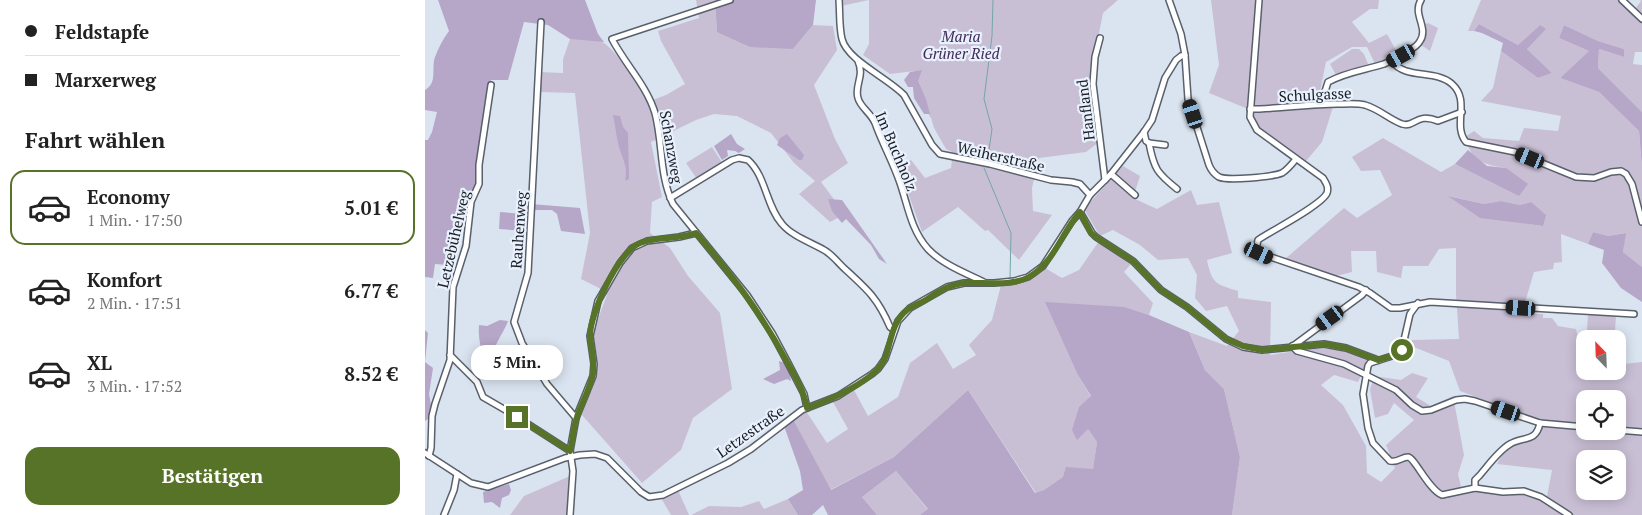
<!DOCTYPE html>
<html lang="de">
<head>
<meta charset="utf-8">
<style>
  body { margin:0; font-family:"PT Serif",serif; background:#f6f6f6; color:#222; height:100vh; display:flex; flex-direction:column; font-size:19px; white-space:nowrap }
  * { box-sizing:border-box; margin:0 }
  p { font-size:16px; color:#767676 }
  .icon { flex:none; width:28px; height:28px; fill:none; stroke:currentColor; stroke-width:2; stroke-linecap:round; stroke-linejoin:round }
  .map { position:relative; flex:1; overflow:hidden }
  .side { display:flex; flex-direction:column; background:#fff; width:425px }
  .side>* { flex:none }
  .top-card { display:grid; align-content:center; height:110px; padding:0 25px; background:#fff }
  .needle { width:32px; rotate:337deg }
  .fabs { position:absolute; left:1151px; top:330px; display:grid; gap:10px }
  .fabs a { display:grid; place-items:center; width:50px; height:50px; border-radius:10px; background:#fff; box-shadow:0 2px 12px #0003; font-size:25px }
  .end { position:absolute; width:22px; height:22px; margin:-11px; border:6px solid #577328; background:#fff; box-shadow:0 0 0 2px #fff }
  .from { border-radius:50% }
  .bubble { position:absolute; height:35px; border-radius:15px; background:#fff; box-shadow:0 2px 12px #0003; font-size:16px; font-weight:700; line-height:35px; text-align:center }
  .car { position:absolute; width:15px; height:30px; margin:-15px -8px; border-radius:6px; box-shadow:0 0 4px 1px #0007; background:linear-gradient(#222 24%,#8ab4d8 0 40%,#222 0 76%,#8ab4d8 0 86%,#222 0) }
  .top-card b { display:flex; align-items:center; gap:18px; height:48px; font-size:19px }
  .top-card b+b { border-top:1px solid #e0e0e0 }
  .top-card i { width:12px; height:12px; background:#222 }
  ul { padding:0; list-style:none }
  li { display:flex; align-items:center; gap:15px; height:75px; margin:0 10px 8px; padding:0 15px; border:2px solid transparent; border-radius:15px }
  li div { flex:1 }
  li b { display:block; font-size:19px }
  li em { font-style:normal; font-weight:700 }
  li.selected { border-color:#577328 }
  li>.icon { width:45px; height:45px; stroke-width:1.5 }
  h2 { padding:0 25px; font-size:22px; line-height:60px }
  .cta { display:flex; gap:10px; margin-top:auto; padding:10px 25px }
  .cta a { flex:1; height:58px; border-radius:15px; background:#577328; color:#fff; font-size:20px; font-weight:700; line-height:58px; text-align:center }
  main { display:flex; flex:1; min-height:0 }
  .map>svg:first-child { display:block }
</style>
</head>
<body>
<main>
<section class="side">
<div class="top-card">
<b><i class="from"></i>Feldstapfe</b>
<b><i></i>Marxerweg</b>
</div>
<h2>Fahrt wählen</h2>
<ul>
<li class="selected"><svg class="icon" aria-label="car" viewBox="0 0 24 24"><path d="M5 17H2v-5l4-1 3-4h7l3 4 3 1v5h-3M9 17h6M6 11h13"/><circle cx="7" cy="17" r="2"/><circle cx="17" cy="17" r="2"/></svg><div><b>Economy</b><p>1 Min. · 17:50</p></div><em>5.01 €</em></li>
<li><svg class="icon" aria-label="car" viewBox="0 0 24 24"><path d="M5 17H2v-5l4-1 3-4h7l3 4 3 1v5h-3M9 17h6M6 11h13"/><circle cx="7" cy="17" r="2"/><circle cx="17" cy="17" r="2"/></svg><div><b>Komfort</b><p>2 Min. · 17:51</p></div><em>6.77 €</em></li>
<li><svg class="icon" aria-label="car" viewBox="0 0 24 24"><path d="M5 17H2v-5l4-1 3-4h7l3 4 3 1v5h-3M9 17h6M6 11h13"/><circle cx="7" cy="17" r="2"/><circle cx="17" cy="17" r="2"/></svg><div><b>XL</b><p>3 Min. · 17:52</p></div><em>8.52 €</em></li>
</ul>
<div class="cta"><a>Bestätigen</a></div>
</section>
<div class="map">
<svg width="1217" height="515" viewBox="0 0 1217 515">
  <rect width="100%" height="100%" fill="#dae4f0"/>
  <g fill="#c9bfd5" fill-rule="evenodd">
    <path d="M271,0H290L292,32L368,49L388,25L408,26L412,50L389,85L410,139L423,163L396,182L420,214L405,222L374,194L390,181L369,163L346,133L312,116L289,114L271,120L226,142L237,197L227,202L225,233L245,248L263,276L295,313L307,389L268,418L256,450L217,483L157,415L173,364L168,332L182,295L174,288L156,279L165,233L150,93L114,92L115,72L138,73V59L145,39C155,39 168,38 177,42C188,46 217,89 225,101L241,95L260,84L236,41L233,31L274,18Z"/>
    <path d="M416,0H693L678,13L663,89L674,142L661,152L614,158L607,188L608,211L627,215L594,260L563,230L560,231L533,207L497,232L473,165L486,160L500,178L526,168L527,160L531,154L521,149L509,128L506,118L496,103L490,71L465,74L438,55L444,44V0L416,6Z"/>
    <path d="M786,0H954L953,9H945L927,22L944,43L962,34L973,54L950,64L942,47H927L901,62L893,101L894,107H908L897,142L876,167C856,151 826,136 823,109L784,93L794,65Z"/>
    <path d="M1056,0H1194L1208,12L1216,1L1215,0H1217V52H1210L1208,64L1217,65V112L1173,68L1174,49L1199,57V49L1173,41L1139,25L1134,38L1164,51L1135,78L1174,92L1214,131L1217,167V267L1198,252L1200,233L1183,236L1168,232L1163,244L1136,234L1137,262L1129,263L1128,269L1109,272L1098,309L1102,310V314H1118V318H1127L1133,326L1151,329L1154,342L1160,341V371H1192L1193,339H1196L1199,364L1217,362V515H807L815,457L799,389L780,370L764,332L802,346L814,331L802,306L781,311L770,298L772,275L763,258L733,260L715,245L688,230L675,236L659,209L698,166L715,176L708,198L732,209L766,190L772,205L794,202L807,253L782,260C787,284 791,284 813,291V298L846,302L845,355L890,348L915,350L943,361L933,382L909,375L896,385L918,405L941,446L942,473L956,482L970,468L961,445L989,420L969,403L963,414L950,418L945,390L949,376L976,380L987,373L1003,378L991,397L1006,406L1028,396L1039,455L1033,474L1038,495L1058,486L1122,496L1127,470L1072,464L1084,441L1110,433L1114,420L1035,391L1024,361L986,346L987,340L1034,339L1031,294V248L1014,249L1003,266H978L976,278L952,272L951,251H926L927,272L911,276L860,259L919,208L932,218L967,195L955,170L936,171L927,157L958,138L1016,172L1030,164L1094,195L1081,168C1059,165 1046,161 1040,137L1049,131L1058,138L1094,141L1099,128L1133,131L1136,116L1056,101L1068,88L1076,51L1113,78L1127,73L1102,49L1115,25L1093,45L1054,24L1049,31H1043ZM1024,196L1059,204L1076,201L1095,205L1106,202L1117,226L1091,222ZM1160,399H1192V431H1160ZM1160,459H1192V491H1160Z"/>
    <path d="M1003,23L1013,28L1005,51L996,45L998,39L999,25Z"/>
    <path d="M927,49H934L939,54L943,64L911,75L905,64Z"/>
    <path d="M287,147L298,164L272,179L261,163Z"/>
    <path d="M674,241L707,263L699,272L728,303L724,315L700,307L653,375L666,397L663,429L672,442L668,470L639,477L619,490L611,493L543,390L469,457L405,490L368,419L381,411L402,443L423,429L408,402L429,390L443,416L473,397L485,363L512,343L528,369L551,355L544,345L567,320L576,285L606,279L620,268L637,278L654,270Z"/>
    <path d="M1163,314L1191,316L1190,331L1162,330Z"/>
    <path d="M471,471L503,510L495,515H452L437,497Z"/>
    <path d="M145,476L142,515H85L99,496Z"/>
    <path d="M253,490L264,515H246L236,498Z"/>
    <path d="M363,499L373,515H266L284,506L316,507L334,501L339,509Z"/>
  </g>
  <g fill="#b6a6c8">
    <path d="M13,0H160L173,34L179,42L145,39L123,25L99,22L83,80H66L52,183L45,201L43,217L29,216L28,227L31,240H24L23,265L10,264L8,278L0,277V140H3L7,132L12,112L0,110V90C13,83 6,68 10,57C14,47 18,39 24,31Z"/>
    <path d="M290,0H391L388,25L368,49L325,47L292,32Z"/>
    <path d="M1054,24L1093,45L1115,25L1121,29L1102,49L1127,73L1113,78L1076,51L1078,43L1057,33L1049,31Z"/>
    <path d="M1139,25L1173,41L1199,49V57L1174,49L1173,68L1217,112V167L1214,131L1174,92L1135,78L1164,51L1134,38Z"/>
    <path d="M497,70L493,81L501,99L505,114H499L489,98L488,87H483L479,80L485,72Z"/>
    <path d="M188,115L195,116L198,127L203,133L204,179L200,181C204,166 196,157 193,143C191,134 190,124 188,115Z"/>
    <path d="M306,134L312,144L320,149L314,153L310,151L302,150L303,156L297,160L289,146Z"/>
    <path d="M362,134L379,155L377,160H374L352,145L355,138Z"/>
    <path d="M1043,150L1062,166L1081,168L1103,184L1094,196L1030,164Z"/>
    <path d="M1023,196L1059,204L1076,201L1095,205L1106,202L1121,215L1118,226L1055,218Z"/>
    <path d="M403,199L417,200L462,264L454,259L446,245L421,219L417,223L407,211Z"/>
    <path d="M106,204L155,208L160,234L136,231L132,214L127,210H106Z"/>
    <path d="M75,212L99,214L102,219L101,231L74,229Z"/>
    <path d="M1168,232L1183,236L1201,233L1198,252L1217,267V302L1196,288L1177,263L1179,250L1163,244Z"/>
    <path d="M620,302L700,307L724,315L764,332L780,370L799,389L815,457L807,515H495L503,509L471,471L437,497L452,515H403L398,505L387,515H373L363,499L378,490L375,471L359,426L368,419L406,490L469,457L543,390L610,493L619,490L638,477L641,467L668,469L672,442L663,429L652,440L647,430L654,407L666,396L653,375Z"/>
    <path d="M75,320L83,321C78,335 62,353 68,368L64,377L58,376C61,358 52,343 54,325L62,326Z"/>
    <path d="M0,330L3,333L0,362L8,368L4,394L6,405L3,419L0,421Z"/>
    <path d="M354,361L360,363L364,370L366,381L362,379L349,384L338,379L355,370Z"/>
    <path d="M84,484L86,490L84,495L77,498L75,508L67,502L59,503L58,492Z"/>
  </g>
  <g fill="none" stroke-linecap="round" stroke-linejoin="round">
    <g stroke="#75a5aa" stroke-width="1">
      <path d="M563,157L567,129L559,99L567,36L568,0"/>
      <path d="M559,168L586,233L585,279"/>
    </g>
    <g stroke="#58606b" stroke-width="8">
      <g id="street">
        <path d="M305,0L187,39C200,64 222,86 230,113C238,143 234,175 248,204L322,295L347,333L363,363L379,394L382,408"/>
        <path d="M414,0C415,12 414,27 417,39C422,60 463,78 479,95L507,145L515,154L565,164L626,180L647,182L655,184L665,195"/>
        <path d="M744,0L756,34L760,55L763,99L784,165C786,170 789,174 794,177C803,181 847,177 857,173C862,170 867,164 871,159"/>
        <path d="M834,0L825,117L832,130L898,178C901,183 904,187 902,193C897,205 846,231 833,240L831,249L834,253L934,287L945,293L966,308H975L1005,302L1209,314"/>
        <path d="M1197,0L1217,19"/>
        <path d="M116,22L103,273L89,322L97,343L122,384L151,418"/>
        <path d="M675,38L670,57L668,84L680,180"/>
        <path d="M433,61C440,77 429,85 433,98C435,107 446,113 450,123C457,143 468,162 475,183C483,206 486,230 503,249C517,264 540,273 559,282"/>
        <path d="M967,61C980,80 1011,69 1027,84C1046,101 1027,125 1041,142L1090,152L1151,177L1169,178L1186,172L1196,171L1201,174L1207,184L1217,222"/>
        <path d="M896,104L903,82C921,72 940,70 959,64C966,61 973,57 980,53C985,50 992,47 995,41C1004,28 987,14 996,0"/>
        <path d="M825,109C854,109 883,104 913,104C921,104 932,103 940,105C954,109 964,119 977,124C990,128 991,112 1013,121L1037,112"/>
        <path d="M719,132L721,141L724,143C729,169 732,173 752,189"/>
        <path d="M724,143L740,145"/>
        <path d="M686,174L710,195"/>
        <path d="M245,198L307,160L314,158L323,160C341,176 341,206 357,224C367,236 385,242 399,250C408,255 414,264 421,270C443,290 453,299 465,327L469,330"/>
        <path d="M655,212L667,233L671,237L708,261L736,290L762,307L801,339L818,347L837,350L899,344L921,348L953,360"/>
        <path d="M993,303L985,314L977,349L967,356L945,363L943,366L938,394L943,428L948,443L965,461C972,463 977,457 983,457C990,458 1003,489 1017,495L1050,488L1078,492L1099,491L1116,497L1144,515"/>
        <path d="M867,346L872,351L919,364L971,390L987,405L997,411L1006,410L1031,400L1040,399L1050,401L1115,423L1160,427"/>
        <path d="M868,346L937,295L941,290"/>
        <path d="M25,355L52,382L58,397L89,415L145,451"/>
        <path d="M1192,430L1217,432"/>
        <path d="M0,453L46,483L63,487L140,458L155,455L170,454L182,458L216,492L224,497L238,495L303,463L326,449L377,410L413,396L447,374L453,369L460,359L473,321L485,308L522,287L539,283H569L589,281L603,277L618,266L647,221L655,212L665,195L686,174L719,132L727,120L740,78L751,60L756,56L760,55"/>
        <path d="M4,456L6,448L7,416L10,404L25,360L28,287L41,246L46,202L54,184V165L66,85"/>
        <path d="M1050,488V480L1054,476C1063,466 1073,451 1085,444C1098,436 1111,443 1115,423"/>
        <path d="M19,515L29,490L32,474"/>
        <path d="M145,515L148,471L145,451L151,418L168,376L169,364L165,336L173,301L195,263L207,248L222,241L254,237L271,233"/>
      </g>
    </g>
    <use href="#street" stroke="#fff" stroke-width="5"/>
  </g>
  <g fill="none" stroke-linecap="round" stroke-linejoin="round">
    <path stroke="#577328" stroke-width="6" d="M92,417L145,451C148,440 148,428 152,417C157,402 165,389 168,374C170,361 166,348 165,336C165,313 193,252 215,243C232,236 253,240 271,233C307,275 336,313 362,362C370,376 379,391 382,408C403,401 452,380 460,358C466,342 467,321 482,310C487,306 494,304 499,301C512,293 524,284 540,283C560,282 586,287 604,277C629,263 637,232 655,212L666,233L671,237L708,261L736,290L762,307L801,339L818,346L837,350L900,344L921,348L953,360L967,356L977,350"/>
  </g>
  <g text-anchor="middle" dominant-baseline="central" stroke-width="4.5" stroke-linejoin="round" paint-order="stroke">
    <g font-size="15" font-style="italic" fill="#402956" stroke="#e8f1fd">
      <text x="536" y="36">Maria<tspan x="536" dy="17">Grüner Ried</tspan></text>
    </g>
    <g font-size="15" fill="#1b1f23" stroke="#e8f1fd">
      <text transform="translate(890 94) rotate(-3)">Schulgasse</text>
      <text transform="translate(660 110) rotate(-97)">Hanfland</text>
      <text transform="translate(247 147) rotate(80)">Schanzweg</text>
      <text transform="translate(472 151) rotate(67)">Im Buchholz</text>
      <text transform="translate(576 156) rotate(13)">Weiherstraße</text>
      <text transform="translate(93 230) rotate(-86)">Rauhenweg</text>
      <text transform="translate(28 239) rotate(-77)">Letzebühelweg</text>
      <text transform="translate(325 431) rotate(-35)">Letzestraße</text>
    </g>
  </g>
</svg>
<div class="fabs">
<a><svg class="needle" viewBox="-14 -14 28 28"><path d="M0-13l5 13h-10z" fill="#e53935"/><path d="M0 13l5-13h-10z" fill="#767676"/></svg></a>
<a><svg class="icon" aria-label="locate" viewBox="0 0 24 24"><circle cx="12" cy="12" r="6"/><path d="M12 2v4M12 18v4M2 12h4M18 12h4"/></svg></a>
<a><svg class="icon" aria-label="layers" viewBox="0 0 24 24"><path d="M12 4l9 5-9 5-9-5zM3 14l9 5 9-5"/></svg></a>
</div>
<i class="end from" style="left:977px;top:350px"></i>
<i class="end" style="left:92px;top:417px"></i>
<div class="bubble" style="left:46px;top:345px;width:92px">5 Min.</div>
<i class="car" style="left:976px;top:56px;rotate:241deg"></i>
<i class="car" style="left:768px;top:114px;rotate:342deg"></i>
<i class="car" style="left:1105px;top:158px;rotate:292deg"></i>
<i class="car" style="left:834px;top:253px;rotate:115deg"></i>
<i class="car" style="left:1096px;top:308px;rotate:274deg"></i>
<i class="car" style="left:905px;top:318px;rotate:234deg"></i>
<i class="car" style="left:1081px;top:411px;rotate:289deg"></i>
</div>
</main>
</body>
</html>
